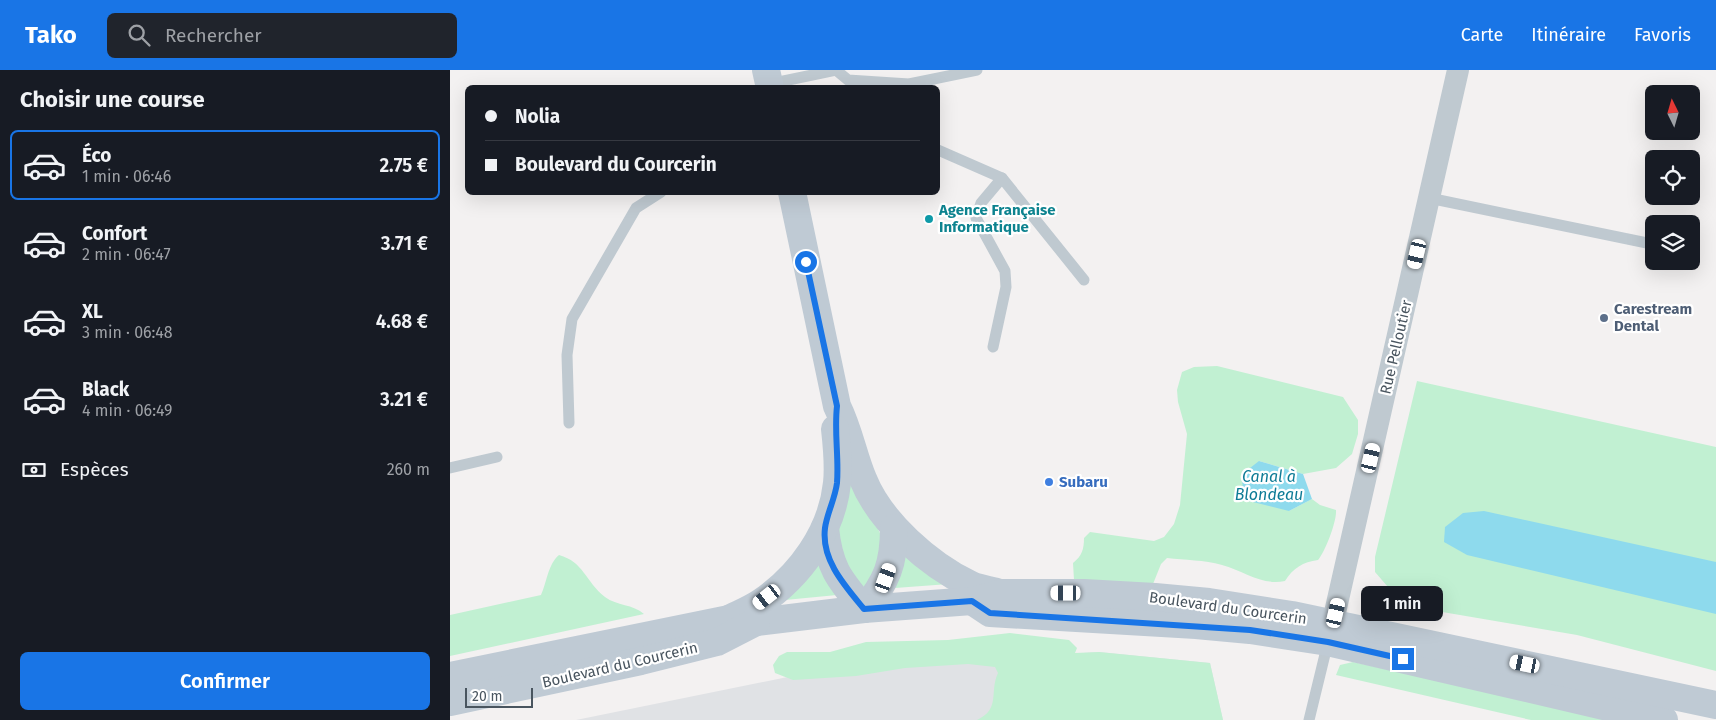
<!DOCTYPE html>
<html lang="fr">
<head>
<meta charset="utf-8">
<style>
  body { margin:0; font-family:"Fira Sans",sans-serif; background:#20242c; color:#f1f3f6; height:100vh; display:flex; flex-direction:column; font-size:19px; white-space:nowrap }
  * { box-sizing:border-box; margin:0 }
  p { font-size:16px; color:#9ea1a6 }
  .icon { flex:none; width:28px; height:28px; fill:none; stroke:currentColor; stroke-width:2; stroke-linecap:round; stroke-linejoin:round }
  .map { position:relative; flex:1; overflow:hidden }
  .panel { display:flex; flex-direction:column; background:#171b24; width:450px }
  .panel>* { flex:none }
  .top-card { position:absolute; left:15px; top:15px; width:475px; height:110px; border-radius:8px; box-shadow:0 5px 20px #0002; display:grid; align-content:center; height:110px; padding:0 20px; background:#171b24 }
  .needle { width:32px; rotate:355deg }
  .controls { position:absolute; left:1195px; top:15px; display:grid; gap:10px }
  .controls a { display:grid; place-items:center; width:55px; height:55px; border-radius:8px; background:#171b24; box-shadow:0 5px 20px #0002; font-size:25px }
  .scale { position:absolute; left:15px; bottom:12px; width:68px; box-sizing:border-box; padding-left:5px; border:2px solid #49555f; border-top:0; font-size:14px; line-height:18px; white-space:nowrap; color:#49555f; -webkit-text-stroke:4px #fff; paint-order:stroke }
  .end { position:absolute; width:22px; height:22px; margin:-11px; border:6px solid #1975e6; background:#fff; box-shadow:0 0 0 2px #fff }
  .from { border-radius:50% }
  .bubble { position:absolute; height:35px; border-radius:8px; background:#171b24; box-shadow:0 5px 20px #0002; font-size:16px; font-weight:600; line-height:35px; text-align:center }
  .car { position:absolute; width:15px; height:30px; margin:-15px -8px; border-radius:6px; box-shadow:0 0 4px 1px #0007; background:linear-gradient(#fff 24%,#345 0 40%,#fff 0 76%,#345 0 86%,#fff 0) }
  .top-card b { display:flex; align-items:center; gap:18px; height:48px; font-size:19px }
  .top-card b+b { border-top:1px solid #363941 }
  .top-card i { width:12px; height:12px; background:#f1f3f6 }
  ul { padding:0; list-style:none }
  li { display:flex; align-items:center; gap:15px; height:70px; margin:0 10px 8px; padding:0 10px; border:2px solid transparent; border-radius:8px }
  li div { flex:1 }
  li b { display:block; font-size:19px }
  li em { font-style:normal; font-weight:600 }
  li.active { border-color:#1975e6 }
  li>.icon { width:45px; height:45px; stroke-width:1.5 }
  h2 { padding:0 20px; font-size:22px; line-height:60px }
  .pay { display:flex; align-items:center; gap:12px; height:55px; padding:0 20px; font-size:19px }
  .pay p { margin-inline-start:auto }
  .button { display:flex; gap:10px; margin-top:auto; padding:10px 20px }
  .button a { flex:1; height:58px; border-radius:8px; background:#1975e6; color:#fff; font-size:20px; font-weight:600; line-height:58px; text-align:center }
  header { display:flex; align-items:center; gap:30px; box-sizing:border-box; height:70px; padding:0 25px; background:#1975e6; color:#fff }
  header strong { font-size:24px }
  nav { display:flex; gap:28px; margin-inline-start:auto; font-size:18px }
  .search { width:350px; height:45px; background:#20242c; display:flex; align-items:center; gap:12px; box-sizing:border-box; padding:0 18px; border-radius:8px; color:#9ea1a6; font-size:19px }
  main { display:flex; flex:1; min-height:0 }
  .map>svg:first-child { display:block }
</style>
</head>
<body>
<header>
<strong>Tako</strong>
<div class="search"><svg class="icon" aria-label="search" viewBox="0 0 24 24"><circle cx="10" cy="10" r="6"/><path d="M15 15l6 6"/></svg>Rechercher</div>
<nav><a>Carte</a><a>Itinéraire</a><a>Favoris</a></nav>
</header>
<main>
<section class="panel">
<h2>Choisir une course</h2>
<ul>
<li class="active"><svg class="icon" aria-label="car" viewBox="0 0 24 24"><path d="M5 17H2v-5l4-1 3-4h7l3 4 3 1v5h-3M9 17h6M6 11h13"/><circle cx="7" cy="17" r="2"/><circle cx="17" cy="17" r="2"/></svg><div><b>Éco</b><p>1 min · 06:46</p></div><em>2.75 €</em></li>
<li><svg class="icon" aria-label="car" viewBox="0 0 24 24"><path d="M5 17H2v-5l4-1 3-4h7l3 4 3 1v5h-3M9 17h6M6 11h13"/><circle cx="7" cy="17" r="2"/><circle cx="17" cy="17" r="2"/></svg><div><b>Confort</b><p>2 min · 06:47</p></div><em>3.71 €</em></li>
<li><svg class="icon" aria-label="car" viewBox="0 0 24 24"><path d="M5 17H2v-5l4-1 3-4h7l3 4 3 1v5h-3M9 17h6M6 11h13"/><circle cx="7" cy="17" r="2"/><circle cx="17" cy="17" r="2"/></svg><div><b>XL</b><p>3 min · 06:48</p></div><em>4.68 €</em></li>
<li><svg class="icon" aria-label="car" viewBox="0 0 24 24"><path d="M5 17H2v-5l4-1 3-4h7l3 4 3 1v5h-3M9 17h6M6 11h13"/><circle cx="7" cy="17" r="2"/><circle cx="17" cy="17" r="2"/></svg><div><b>Black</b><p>4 min · 06:49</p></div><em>3.21 €</em></li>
</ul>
<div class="pay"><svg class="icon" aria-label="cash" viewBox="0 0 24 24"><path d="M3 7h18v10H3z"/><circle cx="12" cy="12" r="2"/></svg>Espèces<p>260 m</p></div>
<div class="button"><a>Confirmer</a></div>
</section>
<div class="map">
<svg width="1266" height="650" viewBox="0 0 1266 650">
  <rect width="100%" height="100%" fill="#f3f1f1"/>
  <path fill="#e0e2e5" d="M649,582L760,593L773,650H126L377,599Z"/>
  <g fill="#c1f0d2">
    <path d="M767,296L893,327L908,350V364L902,384L886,398L853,404L809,391L839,441L862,429L870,435L886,440C887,451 875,482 868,490C853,492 843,498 835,511C812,516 794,501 772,495C754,490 735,490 717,488L711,494L703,514L624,510L623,493C632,486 634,479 634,468L640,462L704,471L714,467L724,454L730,435L737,364L728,332L727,320L732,302L744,297Z"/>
    <path d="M967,311L1266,377V601L1127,565L957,536L951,532L925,502V487Z"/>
    <path d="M399,402L431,465L432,474L420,516L413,517L404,510L386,470Z"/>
    <path d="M453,484L499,514L445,518Z"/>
    <path d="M109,485C134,492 135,511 155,527C167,536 183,534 194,544L0,586V545L91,525C97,512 98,494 109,485Z"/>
    <path d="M368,491L387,525L335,530Z"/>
    <path d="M560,563L619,570L627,578L625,583L649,582L760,593L773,650H527C551,639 539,622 548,603L545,597L518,594L455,598L406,606L343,610L325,603L323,595L329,586L337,582H380L416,572L498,570Z"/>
    <path d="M903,592L1171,650H1081L886,605L890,595Z"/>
  </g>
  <g fill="#8edaed">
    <path d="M809,391L853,404L862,429L839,441L795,430L791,405Z"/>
    <path d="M1034,441L1266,492V544L1017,485L994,472L995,457L1013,443Z"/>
  </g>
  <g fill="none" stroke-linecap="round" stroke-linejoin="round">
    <g stroke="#bfc9d0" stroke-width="11">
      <path d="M386,0L398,10L459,14L527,0"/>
      <path d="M319,14L386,0"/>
      <path d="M488,80L552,108L634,210"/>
      <path d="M979,128L1197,173"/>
      <path d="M543,277L556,217L555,201L526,148L531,133L552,108"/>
      <path d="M119,353L117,285L122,249L186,138L211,122"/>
      <path d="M0,398L47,387"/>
      <path d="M859,650L878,572"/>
    </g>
    <path stroke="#bfc9d0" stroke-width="22" d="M879,569L1008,0"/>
    <g stroke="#bfcad4" stroke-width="28">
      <path d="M316,0L320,18"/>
      <path d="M342,122L387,336C399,360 403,385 413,409C430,452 479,495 521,515C529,519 541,520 550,523"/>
      <path d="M375,458C379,498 389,509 414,539"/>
      <path d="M522,531L540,543L746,555L800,560L878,572L1214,650"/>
      <path d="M414,539C437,512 444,493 444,458"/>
      <path d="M279,549C289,544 301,539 310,533C350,506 382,462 387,413C389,395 387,377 385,359"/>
      <path d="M0,606L279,549L306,552L414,539L522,531L552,523H634L705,527L759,532L842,545L1266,635"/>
      <path d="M0,632L191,591L267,572L306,552"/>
    </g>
  </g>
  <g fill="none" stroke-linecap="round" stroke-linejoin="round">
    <path stroke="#1975e6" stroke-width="6" d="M356,192L387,336C384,362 389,387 387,413C385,429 377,443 375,458C371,490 395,516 414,539L522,531L540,543L800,560L878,572L953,589"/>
  </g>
  <circle fill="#0f9aa8" stroke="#fff" stroke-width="2" cx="479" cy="149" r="5"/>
  <circle fill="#5c6f8a" stroke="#fff" stroke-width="2" cx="1154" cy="248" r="5"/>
  <circle fill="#3f7fe0" stroke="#fff" stroke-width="2" cx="599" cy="412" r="5"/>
  <g text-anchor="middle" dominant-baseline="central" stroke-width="4.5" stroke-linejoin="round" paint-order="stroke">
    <g font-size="15" font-weight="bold" fill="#0d838f" stroke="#fff" text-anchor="start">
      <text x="489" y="140">Agence Française<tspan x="489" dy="17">Informatique</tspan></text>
    </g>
    <g font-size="15" font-weight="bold" fill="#4e5e75" stroke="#fff" text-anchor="start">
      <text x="1164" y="239">Carestream<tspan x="1164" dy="17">Dental</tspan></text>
    </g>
    <g font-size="15" fill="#49555f" stroke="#fff">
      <text transform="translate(946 277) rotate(-77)">Rue Pelloutier</text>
      <text transform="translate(778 538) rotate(8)">Boulevard du Courcerin</text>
      <text transform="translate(170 595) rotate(-13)">Boulevard du Courcerin</text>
    </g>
    <g font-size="15" font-weight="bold" fill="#366cbe" stroke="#fff" text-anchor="start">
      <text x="609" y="412">Subaru</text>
    </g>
    <g font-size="16" font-style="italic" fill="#0d7b96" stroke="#fff">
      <text x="819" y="406">Canal à<tspan x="819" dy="18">Blondeau</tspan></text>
    </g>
  </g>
</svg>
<div class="controls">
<a><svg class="needle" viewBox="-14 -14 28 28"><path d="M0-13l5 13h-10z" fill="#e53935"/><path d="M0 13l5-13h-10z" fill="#9ea1a6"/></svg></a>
<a><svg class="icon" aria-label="locate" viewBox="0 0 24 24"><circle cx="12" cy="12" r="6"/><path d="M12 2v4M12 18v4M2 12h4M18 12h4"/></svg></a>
<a><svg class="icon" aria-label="layers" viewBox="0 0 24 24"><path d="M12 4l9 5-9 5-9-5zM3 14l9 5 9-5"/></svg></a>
</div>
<div class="scale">20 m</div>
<i class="end from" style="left:356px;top:192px"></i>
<i class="end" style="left:953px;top:589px"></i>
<div class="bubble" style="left:911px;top:516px;width:82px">1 min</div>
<i class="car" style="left:967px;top:184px;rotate:193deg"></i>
<i class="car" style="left:921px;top:388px;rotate:13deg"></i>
<i class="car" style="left:436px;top:508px;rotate:20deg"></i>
<i class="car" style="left:616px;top:523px;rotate:270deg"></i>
<i class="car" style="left:317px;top:527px;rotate:232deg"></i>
<i class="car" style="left:886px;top:543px;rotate:13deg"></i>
<i class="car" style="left:1075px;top:594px;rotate:282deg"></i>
<div class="top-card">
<b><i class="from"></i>Nolia</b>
<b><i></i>Boulevard du Courcerin</b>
</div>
</div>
</main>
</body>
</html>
